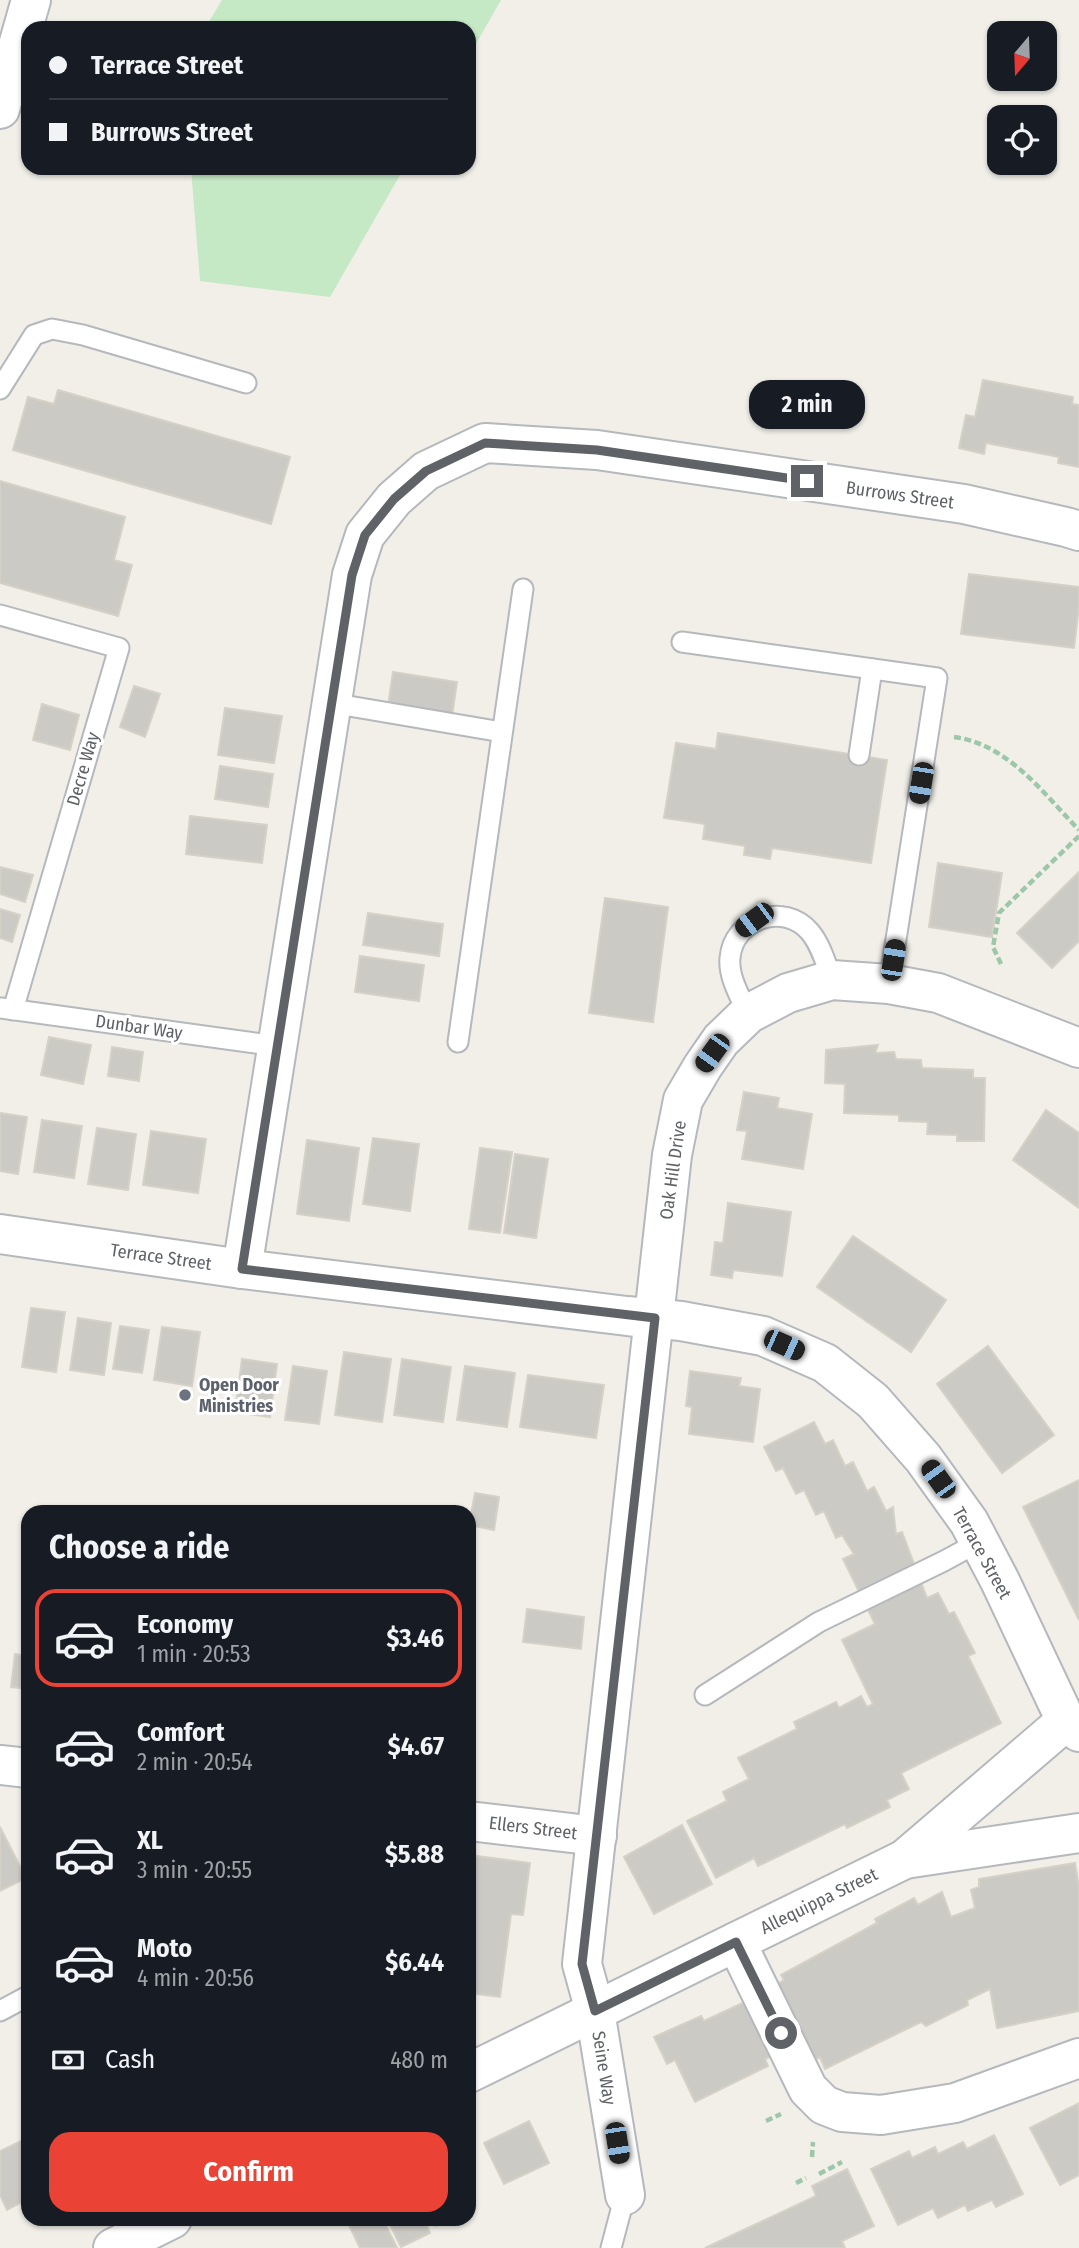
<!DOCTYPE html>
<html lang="en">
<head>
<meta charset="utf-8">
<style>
  body { margin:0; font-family:"Fira Sans Condensed",sans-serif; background:#242831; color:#f1f3f6; height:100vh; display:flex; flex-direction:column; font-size:26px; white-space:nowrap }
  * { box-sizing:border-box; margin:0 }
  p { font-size:23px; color:#9ea1a6 }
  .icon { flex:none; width:38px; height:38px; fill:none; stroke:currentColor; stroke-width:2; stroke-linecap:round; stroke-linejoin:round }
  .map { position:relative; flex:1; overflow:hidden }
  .side { position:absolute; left:21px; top:1505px; width:455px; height:721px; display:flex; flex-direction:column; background:#171b24; border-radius:21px; box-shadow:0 2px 5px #0004 }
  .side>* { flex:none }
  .guide { position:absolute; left:21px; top:21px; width:455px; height:154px; border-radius:21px; box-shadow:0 2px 5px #0004; display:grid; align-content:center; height:154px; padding:0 28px; background:#171b24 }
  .needle { width:46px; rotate:199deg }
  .buttons { position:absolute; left:987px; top:21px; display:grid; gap:14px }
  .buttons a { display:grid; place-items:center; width:70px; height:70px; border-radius:14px; background:#171b24; box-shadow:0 2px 5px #0004; font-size:35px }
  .end { position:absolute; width:32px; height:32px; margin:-16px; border:9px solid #5f6368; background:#fff; box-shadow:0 0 0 4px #fff }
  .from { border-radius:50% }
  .bubble { position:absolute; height:49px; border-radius:21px; background:#171b24; box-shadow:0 2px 5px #0004; font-size:23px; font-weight:700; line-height:49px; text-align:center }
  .car { position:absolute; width:21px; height:42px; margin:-21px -10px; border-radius:9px; box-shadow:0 0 5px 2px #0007; background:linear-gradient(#222 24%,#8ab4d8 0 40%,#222 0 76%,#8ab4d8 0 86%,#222 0) }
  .guide b { display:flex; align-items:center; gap:24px; height:66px; font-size:26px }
  .guide b+b { border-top:2px solid #363941 }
  .guide i { width:18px; height:18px; background:#f1f3f6 }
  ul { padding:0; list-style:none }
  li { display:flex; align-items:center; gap:21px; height:98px; margin:0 14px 10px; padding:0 14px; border:4px solid transparent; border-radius:21px }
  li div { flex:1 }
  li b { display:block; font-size:26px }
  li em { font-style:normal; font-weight:700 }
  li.on { border-color:#ea4335 }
  li>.icon { width:63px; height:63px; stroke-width:1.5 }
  h2 { padding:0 28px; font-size:32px; line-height:84px }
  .pay { display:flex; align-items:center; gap:18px; height:77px; padding:0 28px; font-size:26px }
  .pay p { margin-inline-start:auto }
  .button { display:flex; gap:14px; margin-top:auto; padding:14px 28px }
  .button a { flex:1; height:80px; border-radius:21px; background:#ea4335; color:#fff; font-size:28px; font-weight:700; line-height:80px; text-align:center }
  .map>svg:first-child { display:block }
</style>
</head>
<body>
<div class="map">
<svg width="1079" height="2248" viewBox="0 0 1079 2248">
  <rect width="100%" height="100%" fill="#f1efe8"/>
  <g fill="#c5e8c5">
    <path d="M222,0H501L469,56V28H205Z"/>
    <path d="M191,168H404L330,297L200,281Z"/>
  </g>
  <g fill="#cccac5" stroke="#d6d1c6" stroke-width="2">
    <path d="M983,380L1073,397L1072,404L1079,405V467L1058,463L1059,457L986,443L984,454L959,448L966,415L975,417Z"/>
    <path d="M58,390L290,457L271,524L13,450L28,397L54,404Z"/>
    <path d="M0,481L125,517L114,560L132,565L118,616L0,583Z"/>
    <path d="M969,574L1079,587V606L1074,648L961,634Z"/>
    <path d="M393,672L457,682L452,716L388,706Z"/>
    <path d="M134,686L160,694L145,737L120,727Z"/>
    <path d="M42,704L79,715L70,750L33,740Z"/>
    <path d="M225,708L282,716L274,763L218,755Z"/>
    <path d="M718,733L887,760L871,863L772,848L770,859L744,855L745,846L703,839L705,824L664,818L676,743L716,749Z"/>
    <path d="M220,766L273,774L268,807L215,799Z"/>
    <path d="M190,816L267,825L262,863L186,854Z"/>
    <path d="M938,863L1002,873L992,937L929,927Z"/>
    <path d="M0,867L33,875L25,902L0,894Z"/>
    <path d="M1079,872V941L1052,968L1017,933Z"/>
    <path d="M605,898L668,907L653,1022L589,1013Z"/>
    <path d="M0,909L20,915L12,942L0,938Z"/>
    <path d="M368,913L443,924L439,956L363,945Z"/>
    <path d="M360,956L424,965L419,1001L355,992Z"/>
    <path d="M49,1037L91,1045L83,1084L41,1075Z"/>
    <path d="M878,1045L875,1053L894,1052L896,1059L921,1060L922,1068L973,1070V1078H985L984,1141H957V1135L927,1134L928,1122L899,1121V1115L844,1113L845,1084L825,1083L826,1050Z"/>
    <path d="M112,1047L143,1052L139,1081L108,1076Z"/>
    <path d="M744,1092L779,1098L777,1108L812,1114L803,1169L742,1159L747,1131L737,1130Z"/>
    <path d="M1046,1110L1079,1133V1208L1013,1160Z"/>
    <path d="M0,1113L27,1117L18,1174L0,1171Z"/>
    <path d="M42,1120L82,1126L74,1178L34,1172Z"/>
    <path d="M97,1128L136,1134L128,1190L88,1184Z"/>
    <path d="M151,1131L206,1139L198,1193L143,1185Z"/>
    <path d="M373,1138L419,1144L410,1211L363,1204Z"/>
    <path d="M307,1140L359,1148L349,1221L297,1214Z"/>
    <path d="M480,1148L512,1152L500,1233L469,1229Z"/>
    <path d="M515,1154L548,1159L536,1238L504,1233Z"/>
    <path d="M728,1203L791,1212L782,1276L733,1270L732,1278L711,1275L715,1242L723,1243Z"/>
    <path d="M853,1236L946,1300L911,1352L817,1287Z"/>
    <path d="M31,1308L65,1312L56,1372L22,1367Z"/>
    <path d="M78,1318L111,1323L104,1375L70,1370Z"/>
    <path d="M120,1326L149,1330L142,1373L113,1369Z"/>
    <path d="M162,1327L200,1332L192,1386L154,1380Z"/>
    <path d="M988,1346L1054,1435L1002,1473L937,1384Z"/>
    <path d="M344,1352L391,1359L382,1422L335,1415Z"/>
    <path d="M242,1359L277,1364L270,1417L235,1412Z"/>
    <path d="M402,1359L451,1367L443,1422L394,1415Z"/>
    <path d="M293,1366L327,1371L319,1424L285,1420Z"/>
    <path d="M465,1366L515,1373L507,1427L457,1420Z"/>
    <path d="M690,1371L741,1378L739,1386L760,1389L753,1442L689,1434L692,1407L686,1406Z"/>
    <path d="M528,1375L604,1385L596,1438L520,1427Z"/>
    <path d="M814,1422L825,1444L833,1440L845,1466L853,1462L867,1491L874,1487L886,1511L893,1507L896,1534L902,1532L927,1598L938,1593L949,1614L954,1612L975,1653L968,1656L1001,1723L901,1773L909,1789L887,1800L890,1807L847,1828L845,1824L758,1866L754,1858L716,1878L687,1821L727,1801L723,1792L749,1779L738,1758L797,1729L794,1722L836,1702L839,1708L861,1696L867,1707L873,1704L842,1640L875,1624L843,1559L854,1554L842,1535L836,1538L824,1511L816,1515L804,1490L796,1494L783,1468L776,1471L764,1447Z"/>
    <path d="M1079,1480V1620L1023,1507Z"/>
    <path d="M475,1493L499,1497L494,1530L469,1525Z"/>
    <path d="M527,1609L584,1617L581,1649L523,1642Z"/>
    <path d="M15,1654L28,1656V1689L11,1687Z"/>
    <path d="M682,1825L712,1884L654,1914L624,1857Z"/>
    <path d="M0,1827L26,1878L0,1891Z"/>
    <path d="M469,1855L530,1863L523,1915L511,1914L500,1997L469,1993Z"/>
    <path d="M1075,1863L1079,1887V2011L997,2028L990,1989L967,2000L968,2005L926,2026L921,2022L825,2069L820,2057L806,2064L797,2044L765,2059L768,2066L695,2102L675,2060L667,2064L654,2037L701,2016L704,2021L747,2001L784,1980L781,1975L877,1923L875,1919L914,1898L918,1905L942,1892L951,1917L975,1908L971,1890L979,1887V1879Z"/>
    <path d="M1079,2103V2175L1060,2185L1030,2128Z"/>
    <path d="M529,2121L549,2163L504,2184L484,2143Z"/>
    <path d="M994,2135L1023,2194L996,2207L992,2200L968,2211L965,2205L938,2218L933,2208L898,2225L871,2169L909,2151L912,2158L935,2147L938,2154L963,2142L967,2149Z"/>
    <path d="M21,2141L28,2155V2199L7,2210L0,2195V2151Z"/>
    <path d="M847,2169L874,2226L842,2241L845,2248H705L816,2196L812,2186Z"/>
    <path d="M346,2219H383L397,2248H360Z"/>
    <path d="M387,2219H424L430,2233L401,2247Z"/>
    <path d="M432,2219H450L436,2226Z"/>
  </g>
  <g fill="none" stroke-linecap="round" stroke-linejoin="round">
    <g stroke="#b5b8bc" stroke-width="23">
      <g id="service">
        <path d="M0,389L34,335L52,329L83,335L246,383"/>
        <path d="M0,615L119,648L13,1010"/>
        <path d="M682,642L937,678L889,984"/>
        <path d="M331,703L502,732"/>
        <path d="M859,755L872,669"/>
        <path d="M1,1008L277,1046"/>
        <path d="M748,1014C741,998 728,977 730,958C733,919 784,901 810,932C821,945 826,964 832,980"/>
        <path d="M458,1042L523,589"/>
        <path d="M705,1695L819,1622L944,1561L979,1542"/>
        <path d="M0,2011L28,1996"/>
        <path d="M611,2248L625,2195"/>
      </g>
    </g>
    <g stroke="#b5b8bc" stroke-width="42">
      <g id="minor">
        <path d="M0,1234L242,1269L627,1316L681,1321L763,1336L825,1363L873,1401L923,1458L969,1522L1000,1581L1066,1721L1079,1732"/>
        <path d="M242,1269L352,575L365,535L394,499L426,471L485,443L597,450L964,504L1066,527L1079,531"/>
        <path d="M0,1765L28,1768"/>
        <path d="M469,1821L597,1836"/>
        <path d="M905,1859L1079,1833"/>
        <path d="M736,1942L808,2089L824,2105L842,2112L881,2115L955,2103L1079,2058"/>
        <path d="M469,2073L905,1859L1066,1721"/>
        <path d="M625,2195L595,2011L582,1964L672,1155L683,1100L703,1066L721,1040L748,1014L788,993L832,980L889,984L938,993L1079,1048"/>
        <path d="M113,2248L172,2219"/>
      </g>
    </g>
    <g stroke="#b5b8bc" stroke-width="42">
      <path id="tertiary" d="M0,109L31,0"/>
    </g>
    <g stroke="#9cc7a9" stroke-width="4.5" stroke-dasharray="7 3.5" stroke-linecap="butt">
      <path d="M954,737C1008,744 1043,793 1079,830"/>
      <path d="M1001,964L993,947L999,913L1079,836"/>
      <path d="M766,2121L781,2114"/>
      <path d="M812,2157L813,2142"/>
      <path d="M819,2174L842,2162"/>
      <path d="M796,2183L806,2178"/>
    </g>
    <use href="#service" stroke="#fff" stroke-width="19"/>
    <use href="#minor" stroke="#fff" stroke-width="38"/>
    <use href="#tertiary" stroke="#fff" stroke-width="38"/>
  </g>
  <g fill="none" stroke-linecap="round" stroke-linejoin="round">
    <path stroke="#5f6368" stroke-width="9" d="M781,2033L736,1942L595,2011L582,1964L655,1318L242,1269L352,575L365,535L394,499L426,471L485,443L597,450L807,481"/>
  </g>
  <circle fill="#6b7280" stroke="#fff" stroke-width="2.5" cx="185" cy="1395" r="7"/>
  <g text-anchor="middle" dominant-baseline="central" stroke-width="6" stroke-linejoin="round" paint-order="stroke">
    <g font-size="18" fill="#5f6368" stroke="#fff">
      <text transform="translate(900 495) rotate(8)">Burrows Street</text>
      <text transform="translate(83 769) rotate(-74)">Decre Way</text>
      <text transform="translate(139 1027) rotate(8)">Dunbar Way</text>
      <text transform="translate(673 1170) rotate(-82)">Oak Hill Drive</text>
      <text transform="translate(161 1257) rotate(8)">Terrace Street</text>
      <text transform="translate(982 1553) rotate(61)">Terrace Street</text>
      <text transform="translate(533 1828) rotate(7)">Ellers Street</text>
      <text transform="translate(819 1901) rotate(-26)">Allequippa Street</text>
      <text transform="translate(604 2068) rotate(81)">Seine Way</text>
    </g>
    <g font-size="18" font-weight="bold" fill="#5b616d" stroke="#fff" text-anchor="start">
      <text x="199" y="1385">Open Door<tspan x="199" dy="21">Ministries</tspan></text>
    </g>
  </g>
</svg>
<div class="buttons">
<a><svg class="needle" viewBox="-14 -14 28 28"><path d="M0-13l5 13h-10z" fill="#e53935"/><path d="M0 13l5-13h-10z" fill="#9ea1a6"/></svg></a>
<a><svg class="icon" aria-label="locate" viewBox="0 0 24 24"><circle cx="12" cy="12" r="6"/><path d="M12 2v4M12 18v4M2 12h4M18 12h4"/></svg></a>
</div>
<i class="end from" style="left:781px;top:2033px"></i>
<i class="end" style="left:807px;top:481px"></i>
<div class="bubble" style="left:749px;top:380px;width:116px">2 min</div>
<i class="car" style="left:921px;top:783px;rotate:189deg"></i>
<i class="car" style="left:754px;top:920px;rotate:233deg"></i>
<i class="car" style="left:893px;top:960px;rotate:9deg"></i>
<i class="car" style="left:712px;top:1053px;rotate:216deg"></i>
<i class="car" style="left:784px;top:1345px;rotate:114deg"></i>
<i class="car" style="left:938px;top:1479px;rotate:324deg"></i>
<i class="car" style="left:617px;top:2143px;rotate:171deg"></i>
<div class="guide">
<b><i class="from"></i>Terrace Street</b>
<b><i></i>Burrows Street</b>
</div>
<section class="side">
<h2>Choose a ride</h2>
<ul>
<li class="on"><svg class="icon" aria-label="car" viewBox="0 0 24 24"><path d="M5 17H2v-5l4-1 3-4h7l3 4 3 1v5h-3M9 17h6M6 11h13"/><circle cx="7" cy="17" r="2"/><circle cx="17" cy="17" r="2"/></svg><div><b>Economy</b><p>1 min · 20:53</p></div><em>$3.46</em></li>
<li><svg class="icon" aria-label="car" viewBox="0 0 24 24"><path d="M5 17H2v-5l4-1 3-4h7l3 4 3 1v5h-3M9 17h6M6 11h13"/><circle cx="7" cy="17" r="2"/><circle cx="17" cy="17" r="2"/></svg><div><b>Comfort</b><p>2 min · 20:54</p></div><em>$4.67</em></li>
<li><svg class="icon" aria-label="car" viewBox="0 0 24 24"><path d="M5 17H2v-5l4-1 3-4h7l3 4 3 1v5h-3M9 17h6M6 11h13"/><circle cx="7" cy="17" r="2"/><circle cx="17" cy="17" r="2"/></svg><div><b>XL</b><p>3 min · 20:55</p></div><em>$5.88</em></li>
<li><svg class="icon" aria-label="car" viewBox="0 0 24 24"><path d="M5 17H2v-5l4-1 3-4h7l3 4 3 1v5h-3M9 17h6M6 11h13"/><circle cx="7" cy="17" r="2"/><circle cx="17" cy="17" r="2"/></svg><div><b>Moto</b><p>4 min · 20:56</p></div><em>$6.44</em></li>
</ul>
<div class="pay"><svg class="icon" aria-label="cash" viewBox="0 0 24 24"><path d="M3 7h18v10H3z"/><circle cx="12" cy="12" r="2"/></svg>Cash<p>480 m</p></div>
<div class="button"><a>Confirm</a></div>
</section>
</div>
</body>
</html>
